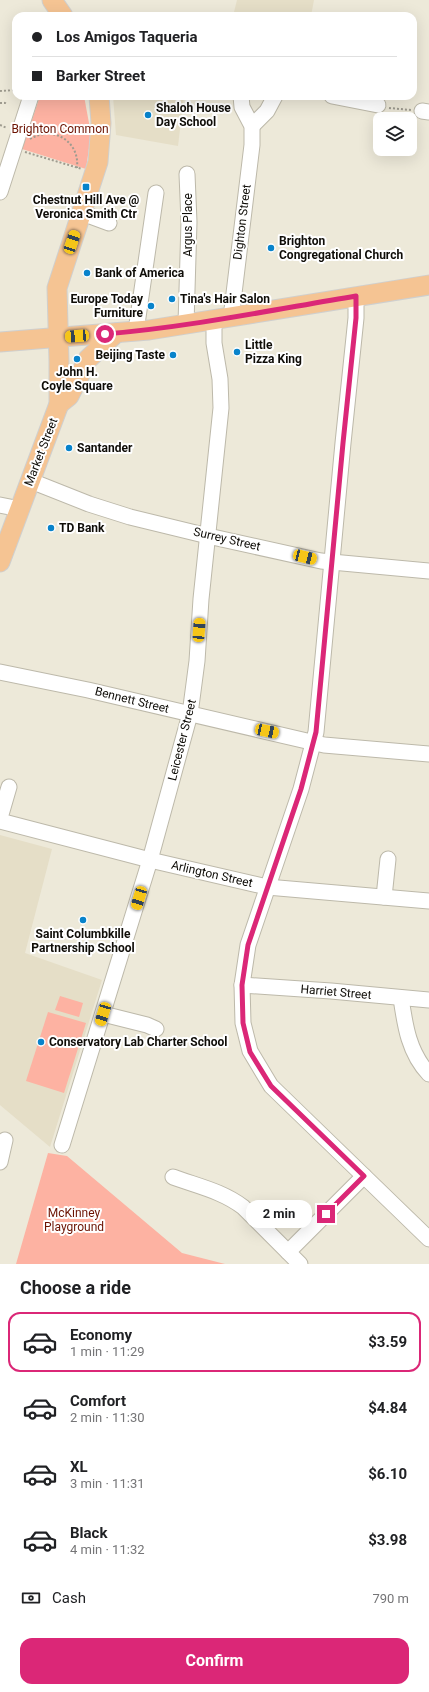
<!DOCTYPE html>
<html lang="en">
<head>
<meta charset="utf-8">
<style>
  body { margin:0; font-family:Roboto,sans-serif; background:#f6f6f6; color:#202124; height:100vh; display:flex; flex-direction:column; font-size:15px; white-space:nowrap }
  * { box-sizing:border-box; margin:0 }
  p { font-size:13px; color:#757577 }
  .icon { flex:none; width:22px; height:22px; fill:none; stroke:currentColor; stroke-width:2; stroke-linecap:round; stroke-linejoin:round }
  .map { position:relative; height:1264px; overflow:hidden }
  .drawer { display:flex; flex-direction:column; background:#fff; flex:1 }
  .drawer>* { flex:none }
  .hud { position:absolute; left:12px; top:12px; width:405px; height:88px; border-radius:12px; box-shadow:0 4px 16px #0002; display:grid; align-content:center; height:88px; padding:0 20px; background:#fff }
  .fabs { position:absolute; left:373px; top:112px; display:grid; gap:8px }
  .fabs a { display:grid; place-items:center; width:44px; height:44px; border-radius:8px; background:#fff; box-shadow:0 4px 16px #0002; font-size:20px }
  .end { position:absolute; width:18px; height:18px; margin:-9px; border:5px solid #db2777; background:#fff; box-shadow:0 0 0 2px #fff }
  .from { border-radius:50% }
  .bubble { position:absolute; height:28px; border-radius:12px; background:#fff; box-shadow:0 4px 16px #0002; font-size:13px; font-weight:700; line-height:28px; text-align:center }
  .car { position:absolute; width:12px; height:24px; margin:-12px -6px; border-radius:5px; box-shadow:0 0 3px 1px #0007; background:linear-gradient(#f5c518 24%,#345 0 40%,#f5c518 0 76%,#345 0 86%,#f5c518 0) }
  .hud b { display:flex; align-items:center; gap:14px; height:38px; font-size:15px }
  .hud b+b { border-top:1px solid #e0e0e0 }
  .hud i { width:10px; height:10px; background:#202124 }
  ul { padding:0; list-style:none }
  li { display:flex; align-items:center; gap:12px; height:60px; margin:0 8px 6px; padding:0 12px; border:2px solid transparent; border-radius:12px }
  li div { flex:1 }
  li b { display:block; font-size:15px }
  li em { font-style:normal; font-weight:700 }
  li.on { border-color:#db2777 }
  li>.icon { width:36px; height:36px; stroke-width:1.5 }
  h2 { padding:0 20px; font-size:18px; line-height:48px }
  .pay { display:flex; align-items:center; gap:10px; height:44px; padding:0 20px; font-size:15px }
  .pay p { margin-inline-start:auto }
  .action { display:flex; gap:8px; margin-top:auto; padding:8px 20px }
  .action a { flex:1; height:46px; border-radius:12px; background:#db2777; color:#fff; font-size:16px; font-weight:700; line-height:46px; text-align:center }
  .map>svg:first-child { display:block }
</style>
</head>
<body>
<div class="map">
<svg width="429" height="1264" viewBox="0 0 429 1264">
  <rect width="100%" height="100%" fill="#ede9d9"/>
  <g fill="#e5dec7">
    <path d="M237,0H314L311,16H233Z"/>
    <path d="M113,96H184L178,146L116,135Z"/>
    <path d="M0,835L52,849L25,953L102,980L50,1147L0,1105Z"/>
  </g>
  <g fill="#fdb2a2">
    <path d="M40,96H84L91,134L86,169L22,149Z"/>
    <path d="M60,996L83,1003L79,1017L55,1010Z"/>
    <path d="M48,1012L86,1023L64,1093L26,1081Z"/>
    <path d="M48,1153L67,1156L182,1253L225,1264H16Z"/>
  </g>
  <g fill="none" stroke-linecap="round" stroke-linejoin="round">
    <g stroke="#bdb9aa" stroke-width="17">
      <g id="minor">
        <path d="M332,96L378,105"/>
        <path d="M422,111L429,112"/>
        <path d="M252,126L267,111L275,96"/>
        <path d="M0,192L31,96"/>
        <path d="M82,213L109,223"/>
        <path d="M356,296V318L343,443L316,732L301,789L248,945L242,985L243,1023L250,1051L271,1086L429,1239"/>
        <path d="M231,318L252,145V126L242,107L241,96"/>
        <path d="M186,324L189,222L187,174"/>
        <path d="M136,331L156,193"/>
        <path d="M31,481L89,504L130,517L208,536L321,561L429,571"/>
        <path d="M0,505L20,509"/>
        <path d="M0,672L88,690L324,745L429,754"/>
        <path d="M0,818L9,787"/>
        <path d="M0,821L150,860L267,887L429,901"/>
        <path d="M384,897L388,859"/>
        <path d="M242,985L331,991L429,1000"/>
        <path d="M401,998C405,1026 409,1053 429,1074"/>
        <path d="M103,1014L147,1025L156,1029"/>
        <path d="M62,1145L150,860L190,714L197,661L201,599L221,408L220,379L214,343V320"/>
        <path d="M0,1162L5,1140"/>
        <path d="M173,1177C197,1186 222,1191 243,1207L300,1264"/>
        <path d="M288,1252L364,1176"/>
      </g>
    </g>
    <g stroke="#cfcfce" stroke-width="21">
      <g id="major">
        <path d="M52,0L63,16"/>
        <path d="M0,342L149,330L429,285"/>
        <path d="M59,404L69,396L88,359L116,333"/>
        <path d="M0,562L59,404V361L57,288L98,162L101,123L99,96"/>
      </g>
    </g>
    <g stroke="#9e9b8f" stroke-width="2" stroke-dasharray="2 2" stroke-linecap="butt">
      <path d="M0,91L16,90"/>
      <path d="M0,103H5L6,101"/>
      <path d="M389,108L411,110"/>
      <path d="M0,125L7,128"/>
      <path d="M30,139C53,125 80,141 77,168"/>
      <path d="M25,152L82,169"/>
    </g>
    <use href="#minor" stroke="#fff" stroke-width="15"/>
    <use href="#major" stroke="#f5c493" stroke-width="19"/>
  </g>
  <g fill="none" stroke-linecap="round" stroke-linejoin="round">
    <path stroke="#db2777" stroke-width="5" d="M105,334C189,327 272,310 356,296V318L343,443L316,732L301,789L248,945L242,985L243,1023L250,1052L271,1086L364,1176L326,1214"/>
  </g>
  <g fill="#0883cb" stroke="#fff" stroke-width="1.5">
    <circle cx="148" cy="115" r="4"/>
    <rect x="82" y="183" width="8" height="8" rx="2"/>
    <circle cx="271" cy="248" r="4"/>
    <circle cx="87" cy="273" r="4"/>
    <circle cx="172" cy="299" r="4"/>
    <circle cx="151" cy="306" r="4"/>
    <circle cx="237" cy="352" r="4"/>
    <circle cx="173" cy="355" r="4"/>
    <circle cx="77" cy="359" r="4"/>
    <circle cx="69" cy="448" r="4"/>
    <circle cx="51" cy="528" r="4"/>
    <circle cx="83" cy="920" r="4"/>
    <circle cx="41" cy="1042" r="4"/>
  </g>
  <g text-anchor="middle" dominant-baseline="central" stroke-width="4" stroke-linejoin="round" paint-order="stroke">
    <g font-size="12" font-weight="bold" fill="#0f0d08" stroke="#fff" text-anchor="start">
      <text x="156" y="108">Shaloh House<tspan x="156" dy="14">Day School</tspan></text>
      <text x="86" y="200" text-anchor="middle">Chestnut Hill Ave @<tspan x="86" dy="14">Veronica Smith Ctr</tspan></text>
      <text x="279" y="241">Brighton<tspan x="279" dy="14">Congregational Church</tspan></text>
      <text x="95" y="273">Bank of America</text>
      <text x="143" y="299" text-anchor="end">Europe Today<tspan x="143" dy="14">Furniture</tspan></text>
      <text x="180" y="299">Tina's Hair Salon</text>
      <text x="245" y="345">Little<tspan x="245" dy="14">Pizza King</tspan></text>
      <text x="165" y="355" text-anchor="end">Beijing Taste</text>
      <text x="77" y="372" text-anchor="middle">John H.<tspan x="77" dy="14">Coyle Square</tspan></text>
      <text x="77" y="448">Santander</text>
      <text x="59" y="528">TD Bank</text>
      <text x="83" y="934" text-anchor="middle">Saint Columbkille<tspan x="83" dy="14">Partnership School</tspan></text>
      <text x="49" y="1042">Conservatory Lab Charter School</text>
    </g>
    <g font-size="12" fill="#6c1302" stroke="#fff">
      <text x="60" y="129">Brighton Common</text>
      <text x="74" y="1213">McKinney<tspan x="74" dy="14">Playground</tspan></text>
    </g>
    <g font-size="12" fill="#0f0d08" stroke="#fff">
      <text transform="translate(242 222) rotate(-83)">Dighton Street</text>
      <text transform="translate(188 225) rotate(-90)">Argus Place</text>
      <text transform="translate(41 452) rotate(-69)">Market Street</text>
      <text transform="translate(227 539) rotate(13)">Surrey Street</text>
      <text transform="translate(132 700) rotate(14)">Bennett Street</text>
      <text transform="translate(182 740) rotate(-76)">Leicester Street</text>
      <text transform="translate(212 874) rotate(13)">Arlington Street</text>
      <text transform="translate(336 992) rotate(5)">Harriet Street</text>
    </g>
  </g>
</svg>
<div class="fabs">
<a><svg class="icon" aria-label="layers" viewBox="0 0 24 24"><path d="M12 4l9 5-9 5-9-5zM3 14l9 5 9-5"/></svg></a>
</div>
<i class="end from" style="left:105px;top:334px"></i>
<i class="end" style="left:326px;top:1214px"></i>
<div class="bubble" style="left:246px;top:1200px;width:66px">2 min</div>
<i class="car" style="left:72px;top:242px;rotate:19deg"></i>
<i class="car" style="left:77px;top:336px;rotate:266deg"></i>
<i class="car" style="left:305px;top:557px;rotate:104deg"></i>
<i class="car" style="left:199px;top:630px;rotate:4deg"></i>
<i class="car" style="left:267px;top:731px;rotate:102deg"></i>
<i class="car" style="left:139px;top:898px;rotate:197deg"></i>
<i class="car" style="left:103px;top:1014px;rotate:197deg"></i>
<div class="hud">
<b><i class="from"></i>Los Amigos Taqueria</b>
<b><i></i>Barker Street</b>
</div>
</div>
<section class="drawer">
<h2>Choose a ride</h2>
<ul>
<li class="on"><svg class="icon" aria-label="car" viewBox="0 0 24 24"><path d="M5 17H2v-5l4-1 3-4h7l3 4 3 1v5h-3M9 17h6M6 11h13"/><circle cx="7" cy="17" r="2"/><circle cx="17" cy="17" r="2"/></svg><div><b>Economy</b><p>1 min · 11:29</p></div><em>$3.59</em></li>
<li><svg class="icon" aria-label="car" viewBox="0 0 24 24"><path d="M5 17H2v-5l4-1 3-4h7l3 4 3 1v5h-3M9 17h6M6 11h13"/><circle cx="7" cy="17" r="2"/><circle cx="17" cy="17" r="2"/></svg><div><b>Comfort</b><p>2 min · 11:30</p></div><em>$4.84</em></li>
<li><svg class="icon" aria-label="car" viewBox="0 0 24 24"><path d="M5 17H2v-5l4-1 3-4h7l3 4 3 1v5h-3M9 17h6M6 11h13"/><circle cx="7" cy="17" r="2"/><circle cx="17" cy="17" r="2"/></svg><div><b>XL</b><p>3 min · 11:31</p></div><em>$6.10</em></li>
<li><svg class="icon" aria-label="car" viewBox="0 0 24 24"><path d="M5 17H2v-5l4-1 3-4h7l3 4 3 1v5h-3M9 17h6M6 11h13"/><circle cx="7" cy="17" r="2"/><circle cx="17" cy="17" r="2"/></svg><div><b>Black</b><p>4 min · 11:32</p></div><em>$3.98</em></li>
</ul>
<div class="pay"><svg class="icon" aria-label="cash" viewBox="0 0 24 24"><path d="M3 7h18v10H3z"/><circle cx="12" cy="12" r="2"/></svg>Cash<p>790 m</p></div>
<div class="action"><a>Confirm</a></div>
</section>
</body>
</html>
